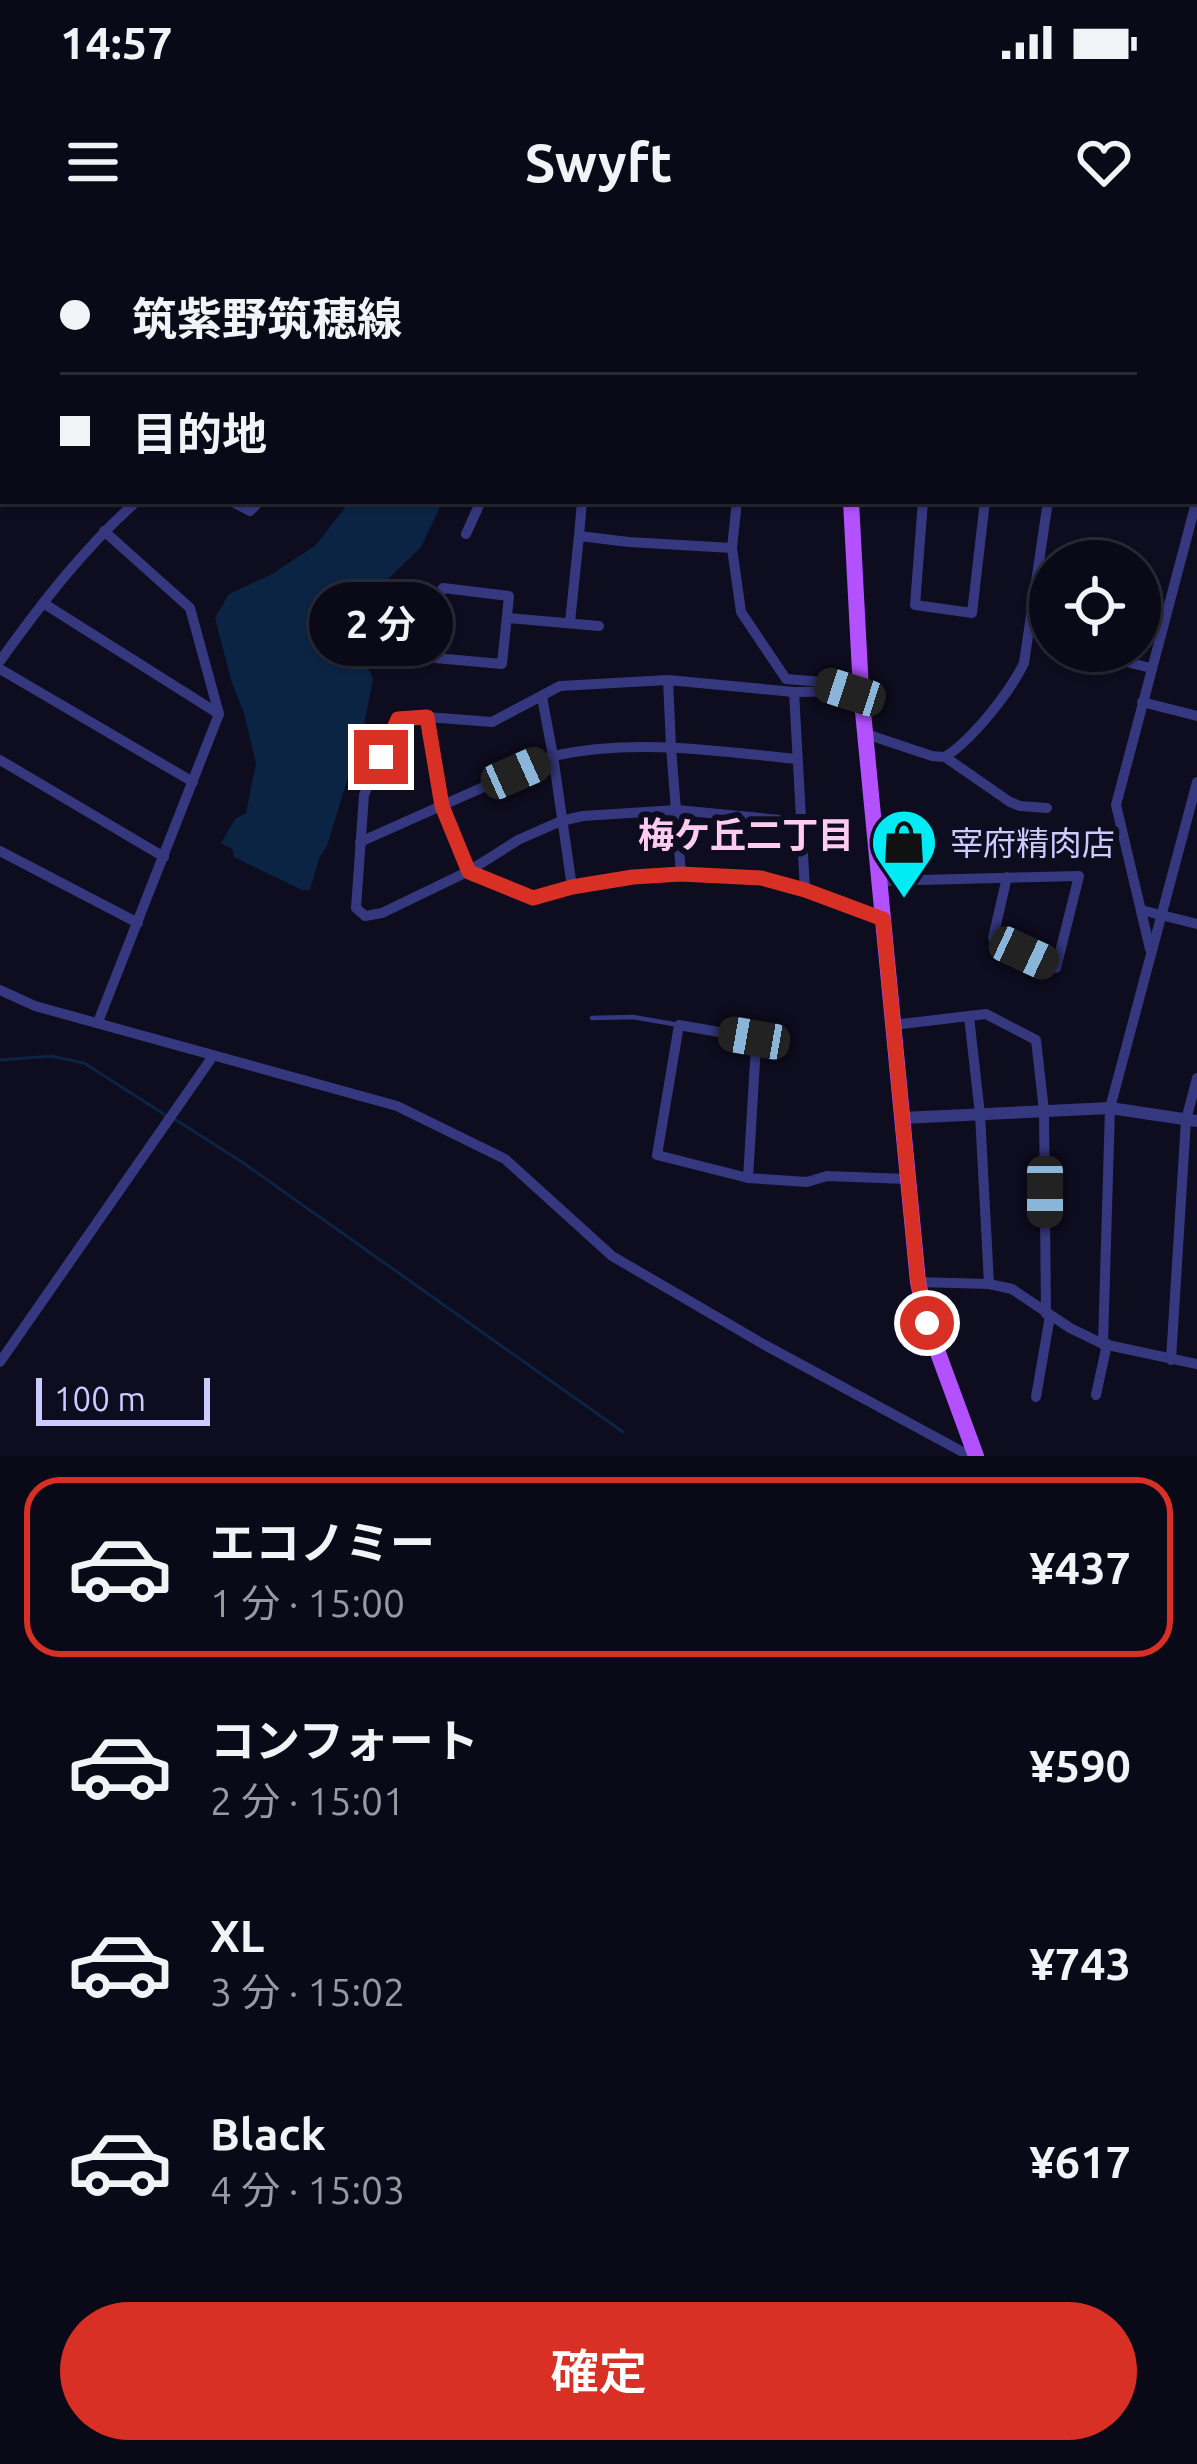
<!DOCTYPE html>
<html lang="ja">
<head>
<meta charset="utf-8">
<style>
  body { margin:0; font-family:Ubuntu,"Noto Sans JP",sans-serif; background:#131220; color:#f1f3f6; height:100vh; display:flex; flex-direction:column; font-size:45px; white-space:nowrap }
  * { box-sizing:border-box; margin:0 }
  p { font-size:39px; color:#999aa1 }
  .icon { flex:none; width:66px; height:66px; fill:none; stroke:currentColor; stroke-width:2; stroke-linecap:round; stroke-linejoin:round }
  .map { position:relative; height:1216px; overflow:hidden }
  .side { display:flex; flex-direction:column; background:#0a0917; flex:1 }
  .side>* { flex:none }
  .top-card { position:absolute; left:0px; top:0px; width:1197px; height:264px; box-shadow:0 3px 9px #0004,0 0 0 3px #2a2a36; display:grid; align-content:center; height:264px; padding:0 60px; background:#0a0917 }
  .fabs { position:absolute; left:1029px; top:300px; display:grid; gap:24px }
  .fabs a { display:grid; place-items:center; width:132px; height:132px; border-radius:50%; background:#0a0917; box-shadow:0 3px 9px #0004,0 0 0 3px #2a2a36; font-size:60px }
  .scale { position:absolute; left:36px; bottom:30px; width:174px; box-sizing:border-box; padding-left:12px; border:6px solid #cdcaff; border-top:0; font-size:33px; line-height:42px; white-space:nowrap; color:#cdcaff; -webkit-text-stroke:9px #0e0c1f; paint-order:stroke }
  .end { position:absolute; width:54px; height:54px; margin:-27px; border:15px solid #d93025; background:#fff; box-shadow:0 0 0 6px #fff }
  .from { border-radius:50% }
  .bubble { position:absolute; height:84px; border-radius:42px; background:#0a0917; box-shadow:0 3px 9px #0004,0 0 0 3px #2a2a36; font-size:39px; font-weight:600; line-height:84px; text-align:center }
  .car { position:absolute; width:36px; height:72px; margin:-36px -18px; border-radius:15px; box-shadow:0 0 9px 3px #0007; background:linear-gradient(#222 24%,#8ab4d8 0 40%,#222 0 76%,#8ab4d8 0 86%,#222 0) }
  .top-card b { display:flex; align-items:center; gap:42px; height:114px; font-size:45px }
  .top-card b+b { border-top:3px solid #2a2a36 }
  .top-card i { width:30px; height:30px; background:#f1f3f6 }
  ul { padding:21px 0 0; list-style:none }
  li { display:flex; align-items:center; gap:36px; height:180px; margin:0 24px 18px; padding:0 36px; border:6px solid transparent; border-radius:36px }
  li div { flex:1 }
  li b { display:block; font-size:45px }
  li em { font-style:normal; font-weight:600 }
  li.active { border-color:#d93025 }
  li>.icon { width:108px; height:108px; stroke-width:1.5 }
  .cta { display:flex; gap:24px; margin-top:auto; padding:24px 60px }
  .cta a { flex:1; height:138px; border-radius:72px; background:#d93025; color:#fff; font-size:48px; font-weight:600; line-height:138px; text-align:center }
  .status { display:flex; justify-content:space-between; align-items:center; height:84px; padding:0 60px; background:#0a0917; direction:ltr }
  .status svg { height:33px; fill:currentColor }
  header { display:flex; justify-content:space-between; align-items:center; height:156px; padding:0 60px; background:#0a0917; font-size:54px; font-weight:600 }
  .map>svg:first-child { display:block }
</style>
</head>
<body>
<div class="status"><b>14:57</b><svg viewBox="0 0 49 12"><path d="M0 12V9h3v3zM5 12V6h3v6zM10 12V3h3v9zM15 12V0h3v12zM26 1h20v11H26zM47 4h2v5h-2z"/></svg></div>
<header><svg class="icon" aria-label="menu" viewBox="0 0 24 24"><path d="M4 6h16M4 12h16M4 18h16"/></svg>Swyft<svg class="icon" aria-label="heart" viewBox="0 0 24 24"><path d="M12 20l-8-8c-3-5 5-10 8-4 3-6 11-1 8 4z"/></svg></header>
<div class="map">
<svg width="1197" height="1216" viewBox="0 0 1197 1216">
  <rect width="100%" height="100%" fill="#0e0c1f"/>
  <path fill="#0b2444" d="M350,261H443L421,307L387,340L369,367L361,410L373,439L364,485L327,606L319,618L310,650H302L234,617L233,610L221,603L235,579L246,573L256,523L244,473L232,443L215,378L229,354L272,334L316,305Z"/>
  <g fill="none" stroke-linecap="round" stroke-linejoin="round">
    <g stroke="#0b2444" stroke-width="3">
      <path d="M1194,133L1197,134"/>
      <path d="M0,820L51,816L84,823L167,876"/>
      <path d="M176,880L242,922L623,1192"/>
    </g>
    <path stroke="#0b2444" stroke-width="21" d="M1012,3V0"/>
    <path stroke="#36387f" stroke-width="4.5" d="M592,778L633,777L679,785"/>
    <g stroke="#36387f" stroke-width="10">
      <path d="M91,0L92,3"/>
      <path d="M300,0L304,3"/>
      <path d="M675,0L679,3"/>
      <path d="M361,3L364,0"/>
      <path d="M486,3L487,0"/>
      <path d="M561,3L562,0"/>
      <path d="M598,3L599,0"/>
      <path d="M771,3L773,0"/>
      <path d="M1194,184L1197,187"/>
      <path d="M231,261L250,271L260,261"/>
      <path d="M582,261L579,296L629,302L732,308"/>
      <path d="M737,261L732,308L741,372L786,439L823,442L841,448"/>
      <path d="M923,261L915,365L972,373L985,261"/>
      <path d="M466,294L481,261"/>
      <path d="M443,348L509,356L502,424L413,416L416,391Z"/>
      <path d="M43,363L219,474"/>
      <path d="M508,378L599,386"/>
      <path d="M570,382L579,296"/>
      <path d="M1091,411L1090,413L1151,428"/>
      <path d="M0,421C41,364 84,308 137,261"/>
      <path d="M0,429L193,542"/>
      <path d="M668,440L671,507L681,634"/>
      <path d="M794,452L805,650"/>
      <path d="M542,457L553,516L572,647"/>
      <path d="M1142,462L1197,476"/>
      <path d="M427,477L442,567L469,631L533,658L572,647L633,637L681,634L761,638L805,650L883,679"/>
      <path d="M866,494L932,516L945,517C973,499 1010,452 1024,423L1048,261"/>
      <path d="M945,517L1010,562L1020,566L1047,568"/>
      <path d="M0,520L164,617"/>
      <path d="M802,582L677,570L583,576L561,581L518,600L469,631L382,673L365,676L356,668L364,555L397,479L427,477L492,482L560,446L668,440L794,452L861,451"/>
      <path d="M360,602L553,516C633,498 717,511 797,519"/>
      <path d="M0,611L138,683"/>
      <path d="M880,641L1079,636L1056,728L993,698L1007,637"/>
      <path d="M1141,670L1197,684"/>
      <path d="M1150,709L1116,565L1197,259"/>
      <path d="M0,750L35,766L397,866L505,919L612,1016L763,1104L970,1216"/>
      <path d="M969,777L980,874L989,1044"/>
      <path d="M98,782L219,474L190,368L104,291"/>
      <path d="M893,785L986,774L1036,800L1044,871L1046,1074"/>
      <path d="M748,938L657,915L679,785L753,798L756,805L748,938L807,942L827,936L907,939"/>
      <path d="M918,1042L989,1044L1012,1049L1070,1088L1103,1104L1197,1124"/>
      <path d="M1103,1104L1110,868L1197,542"/>
      <path d="M1171,1120L1186,880L1197,838"/>
      <path d="M0,1122L213,816"/>
      <path d="M1096,1155L1107,1104"/>
      <path d="M1036,1157L1050,1076"/>
    </g>
    <path stroke="#36387f" stroke-width="12" d="M902,878L1110,868L1197,881"/>
    <g stroke="#b351ff" stroke-width="16">
      <path d="M879,3L880,0"/>
      <path d="M851,261L861,451L918,1042L927,1083L976,1216"/>
    </g>
  </g>
  <g fill="none" stroke-linecap="round" stroke-linejoin="round">
    <path stroke="#d93025" stroke-width="15" d="M381,517L398,479L427,477L442,566L469,632L533,658L572,647L633,637L681,634L761,638L805,650L883,679L918,1042L927,1083"/>
  </g>
  <defs>
    <g id="shop-pin" transform="scale(3.45)"><path d="M0 17L-7.5 6A9.5 9.5 0 1 1 7.5 6Z" fill="#00ecf5" stroke="#0e0c1f"/><path d="M-5-2.5h2.3a2.7 3.5 0 0 1 5.4 0H5L5.5 6h-11ZM-1.5-2.5h3a1.5 2.3 0 0 0-3 0Z" fill="#111"/></g>
  </defs>
  <g fill-rule="evenodd">
    <use href="#shop-pin" x="904" y="602"/>
  </g>
  <g text-anchor="middle" dominant-baseline="central" stroke-width="12" stroke-linejoin="round" paint-order="stroke">
    <g font-size="33" fill="#cdcaff" stroke="#0e0c1f" text-anchor="start">
      <text x="950" y="602">宰府精肉店</text>
    </g>
    <g font-size="36" font-weight="bold" fill="#ffccf0" stroke="#0e0c1f">
      <text x="746" y="594">梅ケ丘二丁目</text>
    </g>
  </g>
</svg>
<div class="fabs">
<a><svg class="icon" aria-label="locate" viewBox="0 0 24 24"><circle cx="12" cy="12" r="6"/><path d="M12 2v4M12 18v4M2 12h4M18 12h4"/></svg></a>
</div>
<div class="scale">100 m</div>
<i class="end from" style="left:927px;top:1083px"></i>
<i class="end" style="left:381px;top:517px"></i>
<div class="bubble" style="left:309px;top:342px;width:144px">2 分</div>
<i class="car" style="left:850px;top:452px;rotate:288deg"></i>
<i class="car" style="left:516px;top:533px;rotate:66deg"></i>
<i class="car" style="left:1024px;top:713px;rotate:115deg"></i>
<i class="car" style="left:754px;top:798px;rotate:280deg"></i>
<i class="car" style="left:1045px;top:952px;rotate:180deg"></i>
<div class="top-card">
<b><i class="from"></i>筑紫野筑穂線</b>
<b><i></i>目的地</b>
</div>
</div>
<section class="side">
<ul>
<li class="active"><svg class="icon" aria-label="car" viewBox="0 0 24 24"><path d="M5 17H2v-5l4-1 3-4h7l3 4 3 1v5h-3M9 17h6M6 11h13"/><circle cx="7" cy="17" r="2"/><circle cx="17" cy="17" r="2"/></svg><div><b>エコノミー</b><p>1 分 · 15:00</p></div><em>¥437</em></li>
<li><svg class="icon" aria-label="car" viewBox="0 0 24 24"><path d="M5 17H2v-5l4-1 3-4h7l3 4 3 1v5h-3M9 17h6M6 11h13"/><circle cx="7" cy="17" r="2"/><circle cx="17" cy="17" r="2"/></svg><div><b>コンフォート</b><p>2 分 · 15:01</p></div><em>¥590</em></li>
<li><svg class="icon" aria-label="car" viewBox="0 0 24 24"><path d="M5 17H2v-5l4-1 3-4h7l3 4 3 1v5h-3M9 17h6M6 11h13"/><circle cx="7" cy="17" r="2"/><circle cx="17" cy="17" r="2"/></svg><div><b>XL</b><p>3 分 · 15:02</p></div><em>¥743</em></li>
<li><svg class="icon" aria-label="car" viewBox="0 0 24 24"><path d="M5 17H2v-5l4-1 3-4h7l3 4 3 1v5h-3M9 17h6M6 11h13"/><circle cx="7" cy="17" r="2"/><circle cx="17" cy="17" r="2"/></svg><div><b>Black</b><p>4 分 · 15:03</p></div><em>¥617</em></li>
</ul>
<div class="cta"><a>確定</a></div>
</section>
</body>
</html>
